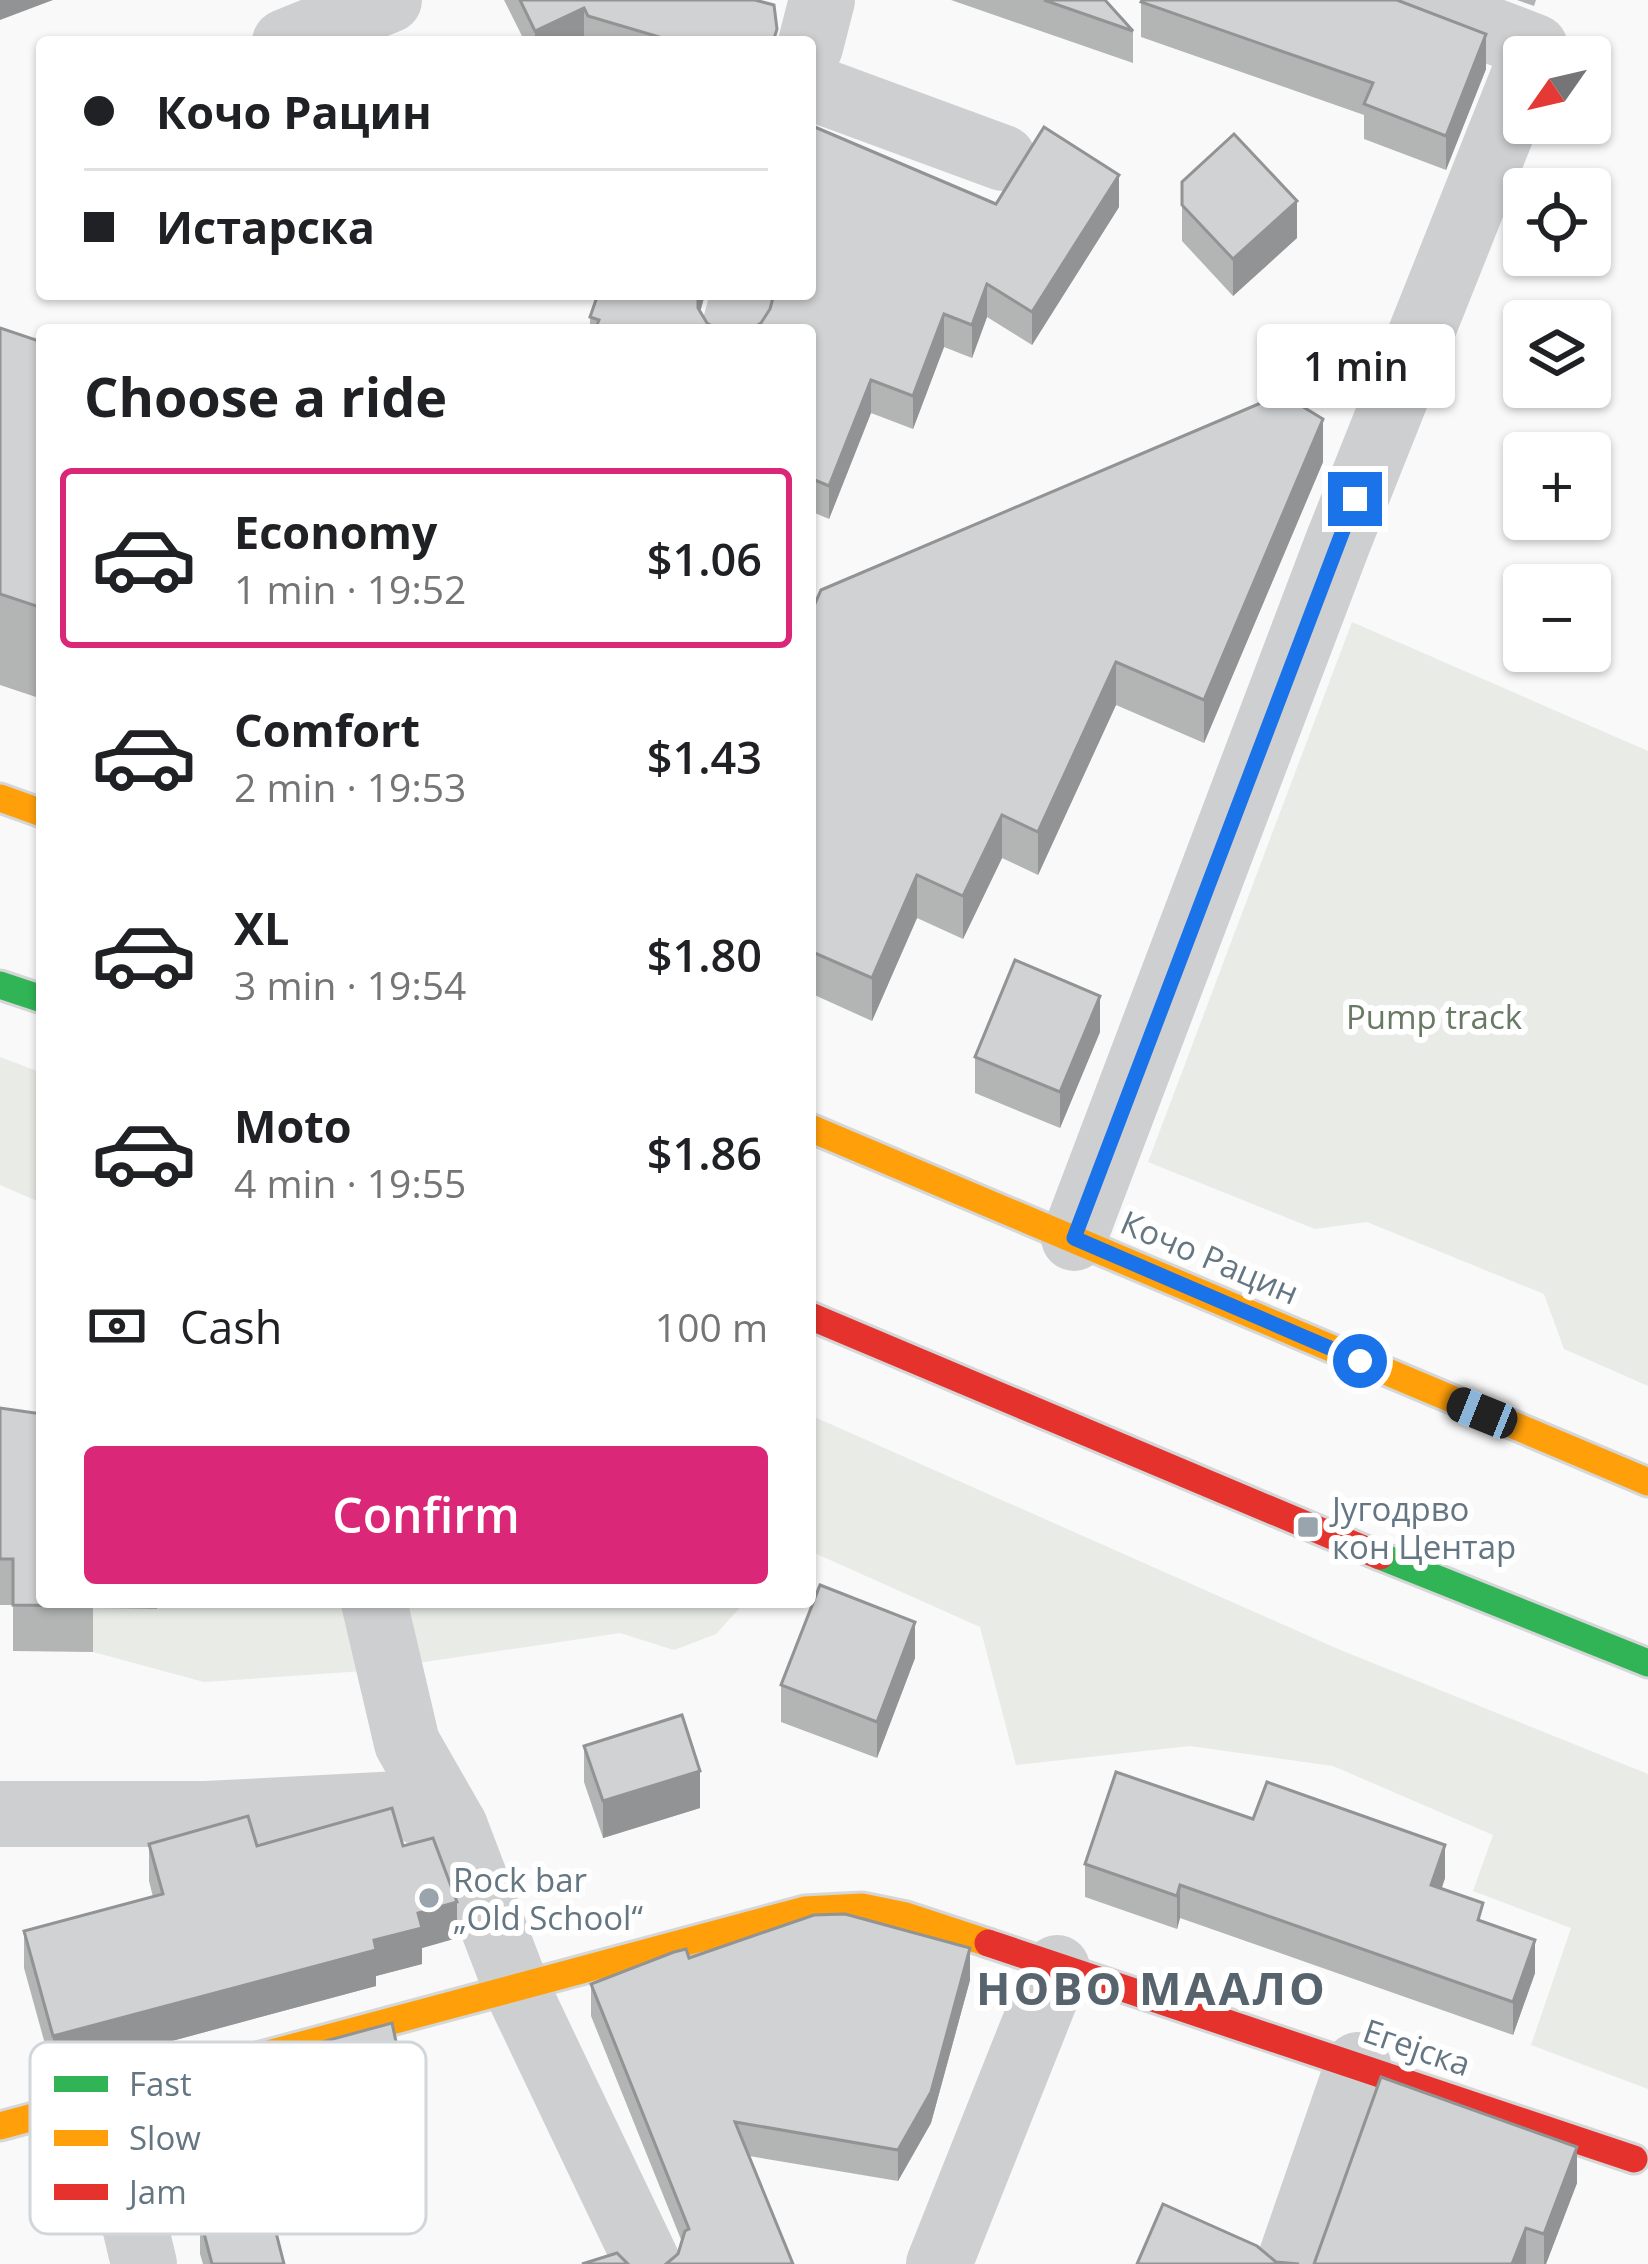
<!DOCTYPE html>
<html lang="en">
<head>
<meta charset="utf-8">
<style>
  body { margin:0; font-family:"Open Sans",sans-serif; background:#f2f2f2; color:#202124; height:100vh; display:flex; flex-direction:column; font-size:45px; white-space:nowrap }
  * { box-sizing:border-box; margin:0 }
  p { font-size:39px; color:#757577 }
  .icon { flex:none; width:66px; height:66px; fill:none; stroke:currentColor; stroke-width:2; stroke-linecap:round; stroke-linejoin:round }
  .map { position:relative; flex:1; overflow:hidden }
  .sheet { position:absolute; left:36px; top:324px; width:780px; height:1284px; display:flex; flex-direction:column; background:#fff; border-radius:12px; box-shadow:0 3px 9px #0004 }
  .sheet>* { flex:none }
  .hud { position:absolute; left:36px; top:36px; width:780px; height:264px; border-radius:12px; box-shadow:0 3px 9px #0004; display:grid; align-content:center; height:264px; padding:0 48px; background:#fff }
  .needle { width:78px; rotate:236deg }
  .controls { position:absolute; left:1503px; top:36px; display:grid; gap:24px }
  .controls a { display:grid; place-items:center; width:108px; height:108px; border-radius:12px; background:#fff; box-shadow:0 3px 9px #0004; font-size:60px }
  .end { position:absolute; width:54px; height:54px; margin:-27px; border:15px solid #1a73e8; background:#fff; box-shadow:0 0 0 6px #fff }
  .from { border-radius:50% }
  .bubble { position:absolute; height:84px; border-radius:12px; background:#fff; box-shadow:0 3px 9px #0004; font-size:39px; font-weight:600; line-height:84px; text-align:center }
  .car { position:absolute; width:36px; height:72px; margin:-36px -18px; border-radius:15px; box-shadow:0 0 9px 3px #0007; background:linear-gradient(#222 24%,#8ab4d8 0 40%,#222 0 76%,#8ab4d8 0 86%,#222 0) }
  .hud b { display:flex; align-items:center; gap:42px; height:114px; font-size:45px }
  .hud b+b { border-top:3px solid #e0e0e0 }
  .hud i { width:30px; height:30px; background:#202124 }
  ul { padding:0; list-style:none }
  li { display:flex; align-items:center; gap:36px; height:180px; margin:0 24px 18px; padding:0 24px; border:6px solid transparent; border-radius:12px }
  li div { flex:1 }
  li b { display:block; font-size:45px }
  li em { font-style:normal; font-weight:600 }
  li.selected { border-color:#db2777 }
  li>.icon { width:108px; height:108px; stroke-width:1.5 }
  h2 { padding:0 48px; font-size:54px; line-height:144px }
  .pay { display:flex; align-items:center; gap:30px; height:132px; padding:0 48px; font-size:45px }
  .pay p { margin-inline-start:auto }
  .cta { display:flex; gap:24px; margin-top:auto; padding:24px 48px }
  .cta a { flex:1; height:138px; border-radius:12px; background:#db2777; color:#fff; font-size:48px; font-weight:600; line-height:138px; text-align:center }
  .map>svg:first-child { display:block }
</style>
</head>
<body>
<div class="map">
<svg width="1648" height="2264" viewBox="0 0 1648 2264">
  <rect width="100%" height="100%" fill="#f9f9f9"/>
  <g fill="#e8ebe6">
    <path d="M1352,622L1648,751V1386L1564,1349L1544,1294L1367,1222L1315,1229L1148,1162Z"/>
    <path d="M0,1057L42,1073V1203L0,1185Z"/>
    <path d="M810,1415L1338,1649L1648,1774V2089L1531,2045L1571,1928L1473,1891L1493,1835L1333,1766L1190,1746L1016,1765L980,1627L810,1551Z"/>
    <path d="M157,1602H745L716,1634L674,1650L620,1633L364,1671L204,1682L93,1652V1608L156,1609Z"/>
  </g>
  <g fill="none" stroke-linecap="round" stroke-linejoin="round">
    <g stroke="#d5d6d7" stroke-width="33">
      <g id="fast">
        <path d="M0,985L42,999"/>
        <path d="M1380,1556L1648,1663"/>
      </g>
    </g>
    <g stroke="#d5d6d7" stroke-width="33">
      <g id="slow">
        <path d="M0,798L42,813"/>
        <path d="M810,1128L1648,1482"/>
        <path d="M0,2126L805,1910L862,1907L906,1916L988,1943"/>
      </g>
    </g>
    <g stroke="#d5d6d7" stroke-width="33">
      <g id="jam">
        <path d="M810,1316L1380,1556"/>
        <path d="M988,1943L1634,2159"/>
      </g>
    </g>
    <g stroke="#cecfd0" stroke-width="66">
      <path d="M1411,0L1535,47"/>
      <path d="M285,42L389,0"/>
      <path d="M810,47L822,0"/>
      <path d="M810,87L1003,158"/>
      <path d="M734,330L744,294"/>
      <path d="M1074,1238L1338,542L1524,75"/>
      <path d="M374,1602L407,1743L455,1827"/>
      <path d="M0,1814H206L400,1804L455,1827L516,1987L648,2264"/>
      <path d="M105,2099L144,2264"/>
      <path d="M939,2264L1057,1968"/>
      <path d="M1289,2264L1358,2065"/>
    </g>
    <use href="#fast" stroke="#30b455" stroke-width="27"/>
    <use href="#slow" stroke="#ff9f0a" stroke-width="27"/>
    <use href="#jam" stroke="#e5322d" stroke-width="27"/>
  </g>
  <g fill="#b3b5b5">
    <path d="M504,0H755L777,42H525Z"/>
    <path d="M951,0H1105L1133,31V63Z"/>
    <path d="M1517,0H1536L1534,6Z"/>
    <path d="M1141,2L1486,69L1446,170L1364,139V115L1141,37Z"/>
    <path d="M1182,182L1297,238L1233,296L1182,241Z"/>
    <path d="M996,204L1119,207L1032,345L987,317L972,358L944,347L913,429L871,413L829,519L810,511V330Z"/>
    <path d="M705,294L700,312L707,323L718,330H590V317Z"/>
    <path d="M0,328L42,342V699L0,685Z"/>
    <path d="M1323,462L1204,743L1116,705L1038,875L1002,858L963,939L917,918L872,1021L810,993V615Z"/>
    <path d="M1100,1032L1060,1128L975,1093V1057Z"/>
    <path d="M0,1408L42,1602H157V1609L93,1608V1652L13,1651V1605H0Z"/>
    <path d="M915,1658L877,1758L781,1722V1685Z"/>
    <path d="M584,1746L700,1808L603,1838L584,1782Z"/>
    <path d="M1253,1819L1445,1878L1442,1888L1535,1973L1513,2035L1180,1918L1177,1929L1085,1897V1864Z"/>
    <path d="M149,1844L403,1846L457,1938L422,1948V1964L376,1976V1986L53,2073L24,1968V1931L153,1897L149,1881Z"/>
    <path d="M689,1958L970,1980L931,2123L898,2181L749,2156L678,2254L682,2242L591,2016V1984Z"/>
    <path d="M307,2046L417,2176L331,2194L307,2083Z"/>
    <path d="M1577,2183L1546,2264H1314Z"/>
    <path d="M200,2218L284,2264H203L200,2254Z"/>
  </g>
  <g fill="#929394">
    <path d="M0,0H53L0,20Z"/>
    <path d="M584,8V41L535,42V31Z"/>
    <path d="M1486,34V69L1446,170V136Z"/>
    <path d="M1119,175V207L1032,345V312Z"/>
    <path d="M1297,201V238L1233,296V259Z"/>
    <path d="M987,284V317L972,358V325Z"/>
    <path d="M698,294H705L698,320Z"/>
    <path d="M944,314V347L913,429V396Z"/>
    <path d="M871,380V413L829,519V486Z"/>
    <path d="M1323,419V462L1204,743V700Z"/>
    <path d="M1116,662V705L1038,875V832Z"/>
    <path d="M1002,815V858L963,939V896Z"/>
    <path d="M917,875V918L872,1021V978Z"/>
    <path d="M1100,996V1032L1060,1128V1092Z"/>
    <path d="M915,1622V1658L877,1758V1722Z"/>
    <path d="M700,1771V1808L603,1838V1801Z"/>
    <path d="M1445,1845V1878L1431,1918V1885Z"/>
    <path d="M1180,1885V1918L1177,1929V1896Z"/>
    <path d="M457,1902V1938L422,1948V1964L376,1976V1986L53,2073V2036L374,1940L418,1913Z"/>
    <path d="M1535,1940V1973L1513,2035V2002Z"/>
    <path d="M970,1948V1980L931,2123L898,2181V2150Z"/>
    <path d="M417,2139V2176L331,2194V2158Z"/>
    <path d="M1577,2147V2183L1546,2264H1544V2234Z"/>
    <path d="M1526,2228V2264H1512Z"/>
  </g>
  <g fill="#d0d2d3" stroke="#929394" stroke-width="3">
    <path d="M520,0H755L774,5L777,29L773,42H676L588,16L584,8L535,31Z"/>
    <path d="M1044,0H1105L1133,31Z"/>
    <path d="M1142,0H1397L1486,34L1446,136L1364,104L1373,83L1141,2Z"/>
    <path d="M810,125L996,204L1044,127L1119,175L1032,312L987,284L972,325L944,314L913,396L871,380L829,486L810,478V330H750L761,323L770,309L774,294H810Z"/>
    <path d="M1234,134L1297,201L1233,259L1182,205V182Z"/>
    <path d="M598,294H698V308L707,323L718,330H595L599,320L590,317Z"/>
    <path d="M0,328L42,342V608L0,594Z"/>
    <path d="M1282,394L1323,419L1204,700L1116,662L1038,832L1002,815L963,896L917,875L872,978L810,951V615L821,590Z"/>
    <path d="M1015,960L1100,996L1060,1092L975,1057Z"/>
    <path d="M0,1408L42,1414V1602H93V1606L13,1605V1559H0Z"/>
    <path d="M820,1585L915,1622L877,1722L781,1685Z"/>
    <path d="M682,1715L700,1771L603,1801L584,1746Z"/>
    <path d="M1116,1772L1253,1819L1267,1782L1445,1845L1431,1885L1483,1903L1478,1920L1535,1940L1513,2002L1180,1885L1177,1896L1085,1864Z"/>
    <path d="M392,1808L403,1846L433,1838L457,1902L418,1913L422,1928L374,1940L376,1950L53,2036L24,1931L163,1894L149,1844L248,1816L257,1846Z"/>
    <path d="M845,1914L970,1948L931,2092L898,2150L735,2122L793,2264H666L678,2254L685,2231L689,2229L591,1984L674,1952L686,1949L689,1958L814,1915Z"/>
    <path d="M392,2023L417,2139L331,2158L307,2046Z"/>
    <path d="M1381,2077L1577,2147L1544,2234L1526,2228L1512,2264H1314Z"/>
    <path d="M268,2201L284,2264H212L200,2218Z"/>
    <path d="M1163,2204L1257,2246L1276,2262L1299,2264H1137Z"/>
    <path d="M617,2253L628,2264H582Z"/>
  </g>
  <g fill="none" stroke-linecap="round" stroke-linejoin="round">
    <path stroke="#1a73e8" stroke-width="15" d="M1355,499L1074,1238L1360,1361"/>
  </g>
  <g fill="#99a4ac" stroke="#fff" stroke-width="4.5">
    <rect x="1296" y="1515" width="24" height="24" rx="6"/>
    <circle cx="429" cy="1898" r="12"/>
  </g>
  <g text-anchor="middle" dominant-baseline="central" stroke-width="12" stroke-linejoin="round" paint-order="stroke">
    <g font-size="33" fill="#687a64" stroke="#fff">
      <text x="1434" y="1016">Pump track</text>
    </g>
    <g font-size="33" fill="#657683" stroke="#fff">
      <text transform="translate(1210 1257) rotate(23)">Кочо Рацин</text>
      <text transform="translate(1417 2047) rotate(19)">Егејска</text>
    </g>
    <g font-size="33" fill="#657683" stroke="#fff" text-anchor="start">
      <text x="1332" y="1508">Југодрво<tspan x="1332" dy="38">кон Центар</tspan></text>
      <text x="453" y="1879">Rock bar<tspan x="453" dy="38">„Old School“</tspan></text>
    </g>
    <g font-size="45" font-weight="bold" letter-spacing="3" fill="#57646e" stroke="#fff">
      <text x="1152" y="1987">НОВО МААЛО</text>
    </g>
  </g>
  <rect x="30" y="2042" width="396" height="192" rx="18" fill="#fff" stroke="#d1d6da" stroke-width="3"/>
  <rect x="54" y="2076" width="54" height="16" fill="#30b455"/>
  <rect x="54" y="2130" width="54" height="16" fill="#ff9f0a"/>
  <rect x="54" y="2184" width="54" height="16" fill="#e5322d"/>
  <g font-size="33" fill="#657683">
    <text x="129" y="2096">Fast</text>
    <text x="129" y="2150">Slow</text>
    <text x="129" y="2204">Jam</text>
  </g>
</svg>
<div class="controls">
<a><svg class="needle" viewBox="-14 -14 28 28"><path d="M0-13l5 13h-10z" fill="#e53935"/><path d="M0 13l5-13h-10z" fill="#757577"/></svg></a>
<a><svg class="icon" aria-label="locate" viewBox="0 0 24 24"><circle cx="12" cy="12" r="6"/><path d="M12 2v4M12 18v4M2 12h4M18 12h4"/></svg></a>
<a><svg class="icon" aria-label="layers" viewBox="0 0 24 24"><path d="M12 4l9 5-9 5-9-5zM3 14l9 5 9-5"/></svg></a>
<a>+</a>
<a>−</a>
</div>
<i class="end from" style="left:1360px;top:1361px"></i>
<i class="end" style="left:1355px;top:499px"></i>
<div class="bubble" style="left:1257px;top:324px;width:198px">1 min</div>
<i class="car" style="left:1482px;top:1413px;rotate:292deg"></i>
<div class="hud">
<b><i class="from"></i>Кочо Рацин</b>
<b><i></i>Истарска</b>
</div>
<section class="sheet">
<h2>Choose a ride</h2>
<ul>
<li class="selected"><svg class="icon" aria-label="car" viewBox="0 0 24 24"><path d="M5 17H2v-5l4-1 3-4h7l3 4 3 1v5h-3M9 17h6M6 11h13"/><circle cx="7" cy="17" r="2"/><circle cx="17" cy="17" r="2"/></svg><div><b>Economy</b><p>1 min · 19:52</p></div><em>$1.06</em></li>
<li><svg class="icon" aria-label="car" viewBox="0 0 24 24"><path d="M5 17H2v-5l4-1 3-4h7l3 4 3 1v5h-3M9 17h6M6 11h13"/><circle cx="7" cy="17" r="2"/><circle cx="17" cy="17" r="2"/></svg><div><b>Comfort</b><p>2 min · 19:53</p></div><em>$1.43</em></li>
<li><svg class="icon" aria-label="car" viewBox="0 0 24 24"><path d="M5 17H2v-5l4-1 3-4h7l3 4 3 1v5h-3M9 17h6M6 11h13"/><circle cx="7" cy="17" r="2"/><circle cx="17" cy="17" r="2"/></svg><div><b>XL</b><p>3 min · 19:54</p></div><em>$1.80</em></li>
<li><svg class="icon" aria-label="car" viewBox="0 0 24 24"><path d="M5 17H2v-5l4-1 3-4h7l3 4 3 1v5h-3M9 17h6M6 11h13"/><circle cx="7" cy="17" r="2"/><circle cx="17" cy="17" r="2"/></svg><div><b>Moto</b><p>4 min · 19:55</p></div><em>$1.86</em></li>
</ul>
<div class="pay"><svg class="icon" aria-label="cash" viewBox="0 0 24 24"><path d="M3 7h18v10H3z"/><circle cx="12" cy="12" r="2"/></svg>Cash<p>100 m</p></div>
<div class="cta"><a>Confirm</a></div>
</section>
</div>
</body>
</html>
